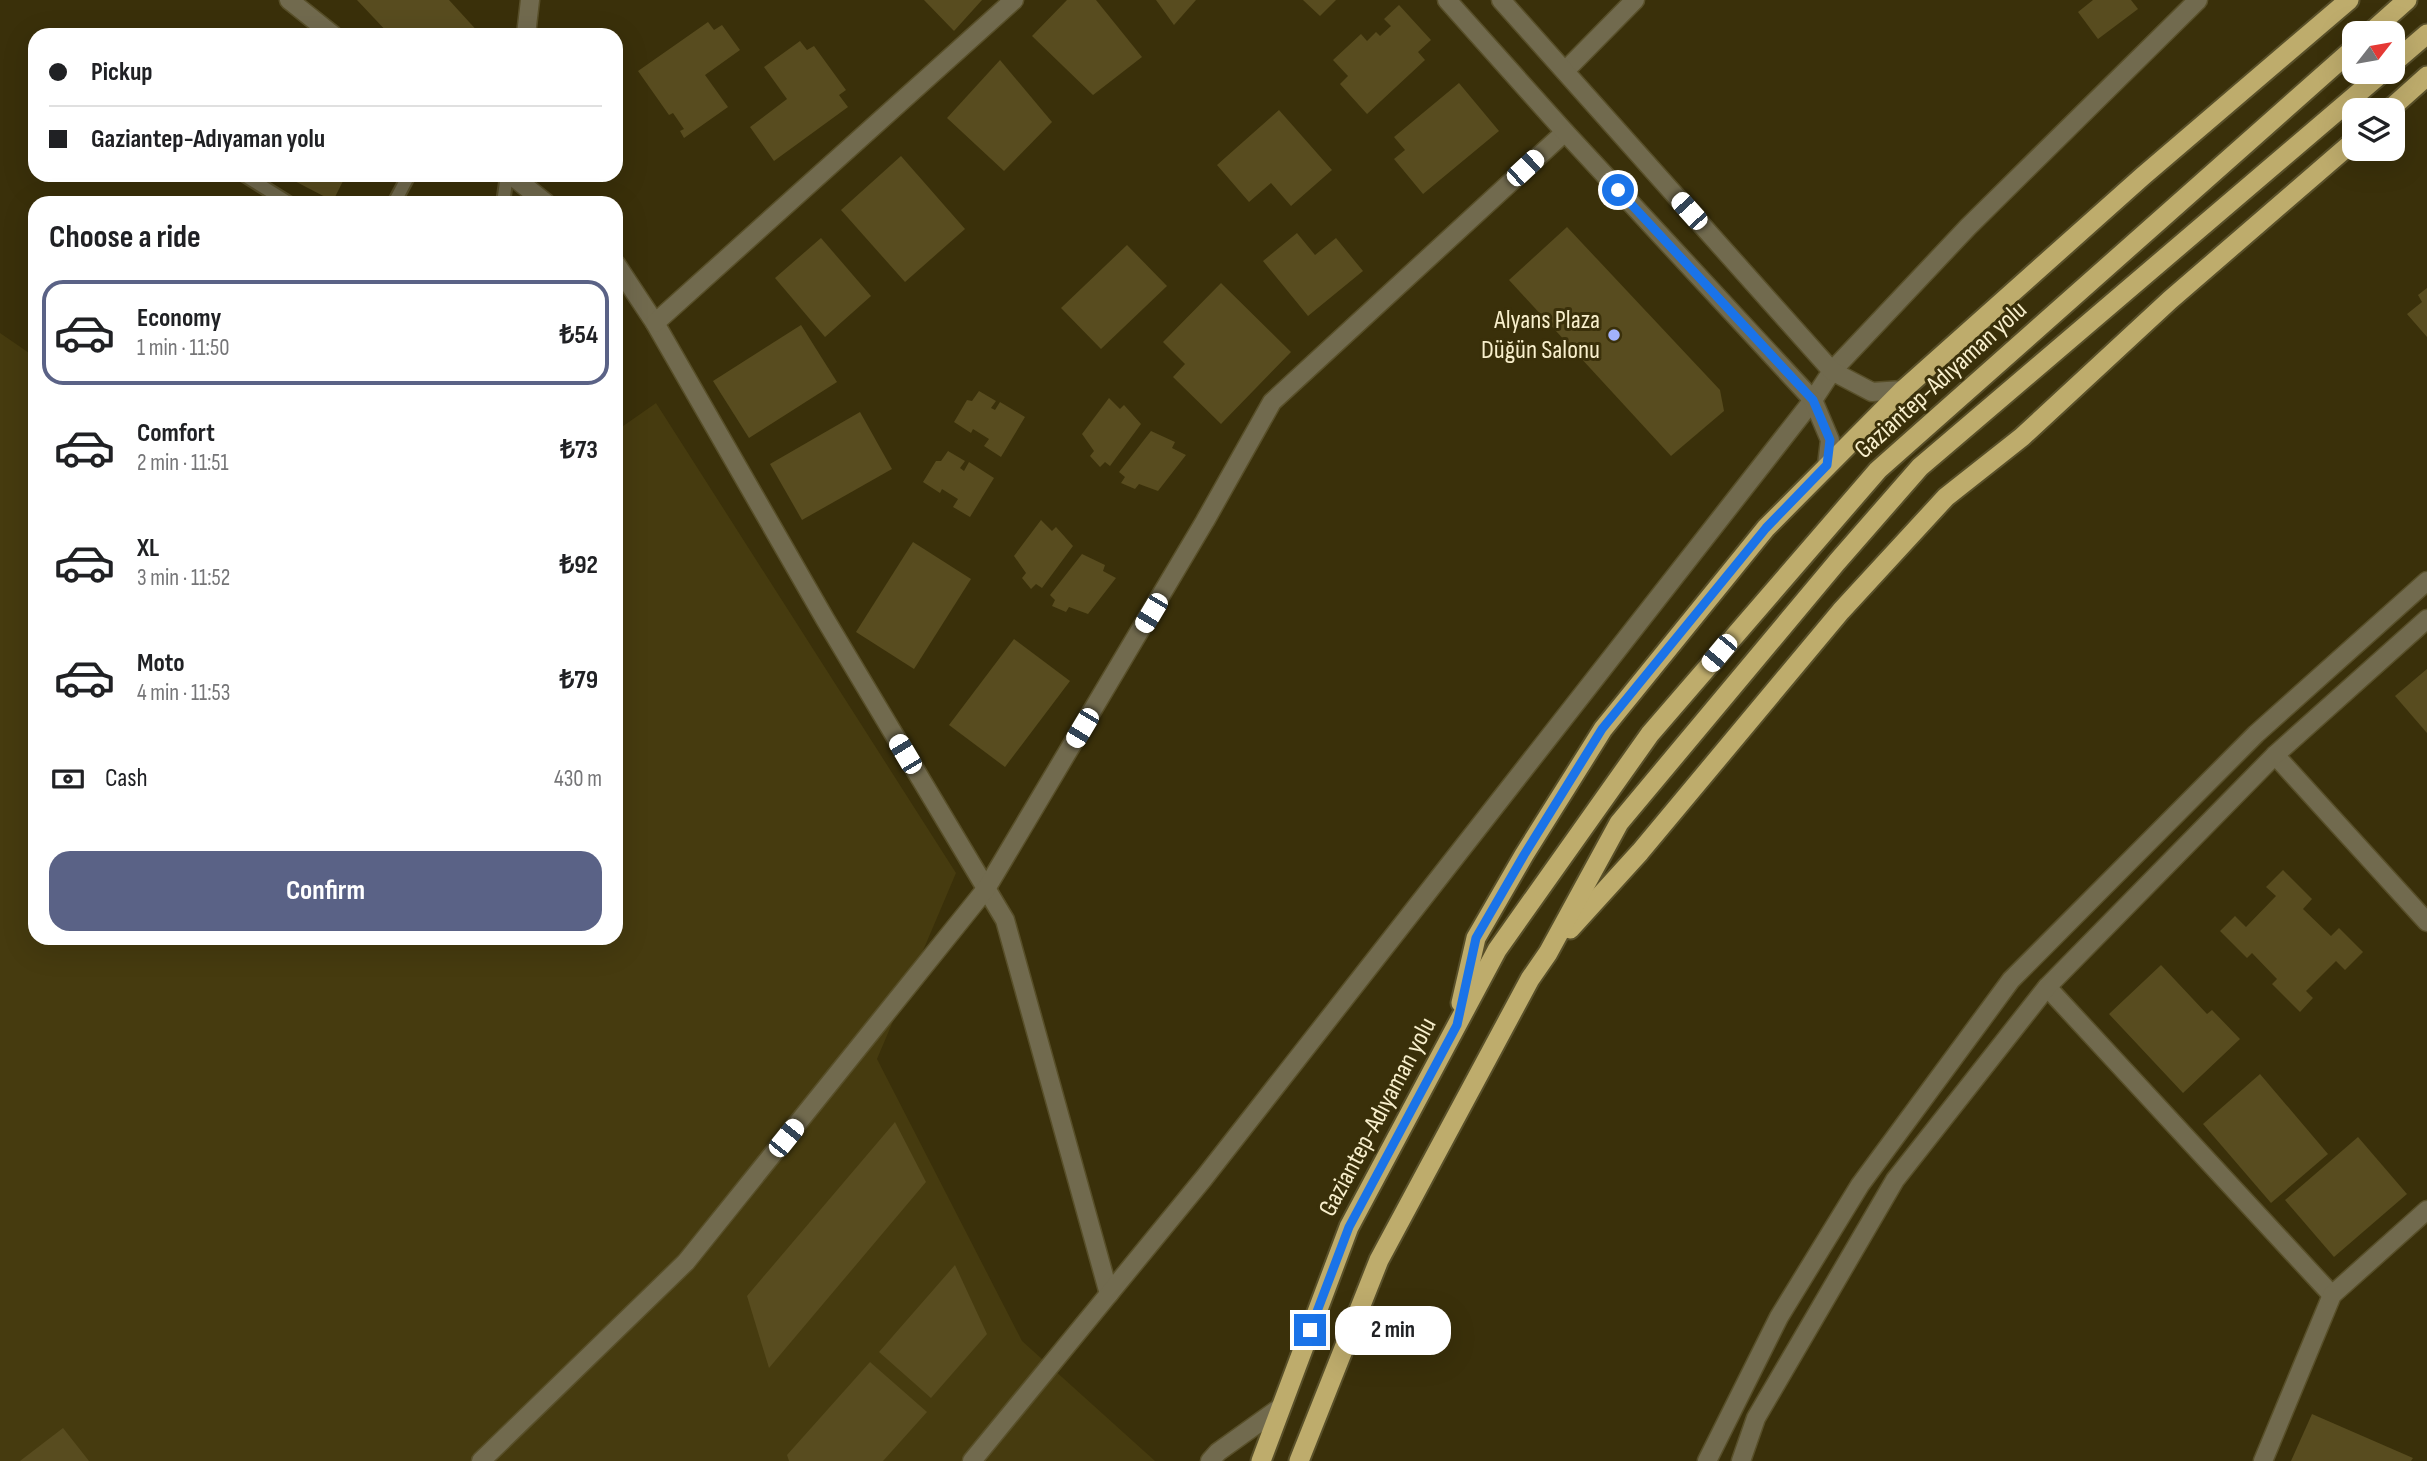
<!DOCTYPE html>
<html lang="en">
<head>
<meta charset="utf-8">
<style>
  body { margin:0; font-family:"Sofia Sans Condensed",sans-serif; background:#f2f2f2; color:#202124; height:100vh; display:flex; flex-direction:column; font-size:26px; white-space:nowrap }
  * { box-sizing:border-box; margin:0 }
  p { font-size:23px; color:#757577 }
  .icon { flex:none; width:38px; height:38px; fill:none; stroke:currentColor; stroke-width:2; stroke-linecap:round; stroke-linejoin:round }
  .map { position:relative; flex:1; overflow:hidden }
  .drawer { position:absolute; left:28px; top:196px; width:595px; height:749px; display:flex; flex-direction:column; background:#fff; border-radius:21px; box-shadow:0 7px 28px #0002 }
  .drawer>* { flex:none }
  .hud { position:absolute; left:28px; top:28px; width:595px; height:154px; border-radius:21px; box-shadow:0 7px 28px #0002; display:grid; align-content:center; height:154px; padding:0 21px; background:#fff }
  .needle { width:46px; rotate:59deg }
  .fabs { position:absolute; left:2342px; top:21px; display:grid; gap:14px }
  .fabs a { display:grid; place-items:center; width:63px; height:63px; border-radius:14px; background:#fff; box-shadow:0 7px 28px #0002; font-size:35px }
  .end { position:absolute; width:32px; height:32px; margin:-16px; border:9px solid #1a73e8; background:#fff; box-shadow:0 0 0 4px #fff }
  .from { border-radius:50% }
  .bubble { position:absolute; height:49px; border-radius:21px; background:#fff; box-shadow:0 7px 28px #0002; font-size:23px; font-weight:700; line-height:49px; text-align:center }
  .car { position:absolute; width:21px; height:42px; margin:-21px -10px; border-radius:9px; box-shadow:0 0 5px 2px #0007; background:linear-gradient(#fff 24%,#345 0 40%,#fff 0 76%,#345 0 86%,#fff 0) }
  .hud b { display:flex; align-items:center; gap:24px; height:66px; font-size:26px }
  .hud b+b { border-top:2px solid #e0e0e0 }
  .hud i { width:18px; height:18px; background:#202124 }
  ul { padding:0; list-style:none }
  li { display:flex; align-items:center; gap:21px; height:105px; margin:0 14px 10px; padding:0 7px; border:4px solid transparent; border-radius:21px }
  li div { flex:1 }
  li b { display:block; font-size:26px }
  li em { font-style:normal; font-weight:700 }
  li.on { border-color:#5a6286 }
  li>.icon { width:63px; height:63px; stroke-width:1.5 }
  h2 { padding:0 21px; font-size:32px; line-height:84px }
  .pay { display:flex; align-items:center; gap:18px; height:77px; padding:0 21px; font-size:26px }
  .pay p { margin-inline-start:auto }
  .action { display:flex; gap:14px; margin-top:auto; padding:14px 21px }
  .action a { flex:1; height:80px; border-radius:21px; background:#5a6286; color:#fff; font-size:28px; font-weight:700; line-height:80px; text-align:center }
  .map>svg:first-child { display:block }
</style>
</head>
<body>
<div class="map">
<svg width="2427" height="1461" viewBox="0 0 2427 1461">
  <rect width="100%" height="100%" fill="#3a300a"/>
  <path fill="#463b0f" d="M0,333L35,357V938H616V431L656,403L956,873L877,1059L1022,1341L1155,1461H0Z"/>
  <g fill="#584c1f">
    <path d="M357,0H449L481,35H390Z"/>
    <path d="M924,0H982L954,31Z"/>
    <path d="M1067,0H1096L1142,57L1093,95L1032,36Z"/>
    <path d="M1156,0H1196L1174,25Z"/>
    <path d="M1303,0H1336L1320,16Z"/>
    <path d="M2093,0H2131L2138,9L2098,39L2078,12Z"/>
    <path d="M1399,5L1431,40L1418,52L1425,60L1367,114L1340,84L1348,76L1333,60L1361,34L1367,41L1376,32L1380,36L1391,26L1384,19Z"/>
    <path d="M708,22L714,30L722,25L740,50L705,75L728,107L684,138L680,131L684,129L673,113L669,115L638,71Z"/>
    <path d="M800,41L807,50L814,46L846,90L839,95L848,107L774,161L750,127L787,99L764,67Z"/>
    <path d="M1000,60L1052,122L1004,171L947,118Z"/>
    <path d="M1459,83L1499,131L1423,194L1394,159L1405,150L1394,137Z"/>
    <path d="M1279,110L1332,170L1291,206L1271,183L1249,202L1217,165Z"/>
    <path d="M901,156L965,229L905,282L841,210Z"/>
    <path d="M283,175H346L333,201Z"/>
    <path d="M1567,227L1720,390L1724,411L1671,456L1509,280Z"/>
    <path d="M1297,233L1315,255L1336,238L1363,271L1308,316L1263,261Z"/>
    <path d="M821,238L871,296L825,337L775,278Z"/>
    <path d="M1127,245L1167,286L1101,349L1061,308Z"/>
    <path d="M1221,283L1291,352L1221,424L1173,377L1185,364L1163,342Z"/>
    <path d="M2427,288V337L2407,314L2422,302L2418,295Z"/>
    <path d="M801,325L837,382L749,438L713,381Z"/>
    <path d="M979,391L996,401L991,408L995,410L1000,402L1025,417L1001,457L984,446L989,439L973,429L971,433L954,422L967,400L972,401Z"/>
    <path d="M1109,398L1120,409L1124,405L1141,424L1110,466L1105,462L1100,467L1090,456L1094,451L1082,434Z"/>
    <path d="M860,412L892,469L802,520L770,464Z"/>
    <path d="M1151,431L1175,442L1172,448L1186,455L1158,491L1139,484L1135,489L1121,483L1125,477L1119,472Z"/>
    <path d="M948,451L965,461L960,468L964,471L969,462L994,478L970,517L953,507L958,499L942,489L940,493L923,482L936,461H941Z"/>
    <path d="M1041,520L1052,531L1056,527L1073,546L1042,588L1036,584L1031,589L1022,578L1026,573L1014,556Z"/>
    <path d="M913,542L971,579L914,669L856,632Z"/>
    <path d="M1082,554L1105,565L1103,571L1116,578L1088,614L1069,607L1066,612L1052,606L1055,600L1050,595Z"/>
    <path d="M1014,639L1070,681L1005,767L949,725Z"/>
    <path d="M2427,669V733L2395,696Z"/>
    <path d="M2283,870L2312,899L2303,909L2331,936L2339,928L2363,952L2345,970L2336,961L2306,991L2313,998L2300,1012L2272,984L2277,979L2252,953L2247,958L2220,931L2235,916L2246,927L2276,896L2266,887Z"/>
    <path d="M2161,965L2207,1014L2212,1010L2240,1039L2183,1093L2109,1014Z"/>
    <path d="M2260,1074L2328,1154L2271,1203L2203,1124Z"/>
    <path d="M895,1122L926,1182L769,1368L747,1296Z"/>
    <path d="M2358,1137L2407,1194L2334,1257L2285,1200Z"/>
    <path d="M955,1265L987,1334L931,1398L879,1352Z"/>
    <path d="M870,1362L927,1412L883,1461H789L787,1455Z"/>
    <path d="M2312,1414L2413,1458L2411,1461H2291Z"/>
    <path d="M63,1428L89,1461H20Z"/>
  </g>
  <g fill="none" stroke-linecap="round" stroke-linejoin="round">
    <g stroke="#584f29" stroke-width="16">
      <g id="service">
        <path d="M244,175L289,203"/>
        <path d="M394,203L409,175"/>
        <path d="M503,203L507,175"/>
      </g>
    </g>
    <g stroke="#584f29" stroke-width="21">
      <g id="minor">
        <path d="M289,0L333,35"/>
        <path d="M526,35L530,0"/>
        <path d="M1565,71L1635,0"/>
        <path d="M511,175L546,203"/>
        <path d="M616,264L655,323L825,619L1005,920L1109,1294"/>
        <path d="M655,323L1014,0"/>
        <path d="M2275,755L2427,922"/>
        <path d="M2047,987L2332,1295"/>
        <path d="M481,1461L686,1262L986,889L1205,521L1272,402L1565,132"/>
        <path d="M972,1461L1204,1178L1813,400L1832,371L1968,227L2198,0"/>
        <path d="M1707,1461L1779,1317L1860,1185L2011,980L2256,734L2427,581"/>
        <path d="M1741,1461L1756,1418L1895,1180L2047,987L2275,755L2427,619"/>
        <path d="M2263,1461L2332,1295L2427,1210"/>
      </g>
    </g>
    <g stroke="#584f29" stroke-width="21">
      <g id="tertiary">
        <path d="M1447,0L1565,132L1813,400L1830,440L1827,465"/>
        <path d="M1501,0L1832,371L1872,392L1903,390"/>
        <path d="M1210,1461L1218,1452L1281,1407"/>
      </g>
    </g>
    <g stroke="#584f29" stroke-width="23">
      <g id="trunk">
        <path d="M2370,33L2407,0"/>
        <path d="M2392,64L2427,34"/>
        <path d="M2389,110L2427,76"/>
        <path d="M1570,929L1640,852L1841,611L1946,497L2022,437L2170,300L2354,141"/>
        <path d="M1461,1003L1476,938L1524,855L1603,729L1766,528L1903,390L2143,176L2349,0"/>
        <path d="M1261,1461L1349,1227L1497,950L1650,734L1878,470L2354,48"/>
        <path d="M1299,1461L1379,1260L1530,979L1548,953L1619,823L1837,562L1920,467L2383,72"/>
      </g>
    </g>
    <use href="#service" stroke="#716a4e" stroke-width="12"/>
    <use href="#minor" stroke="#716a4e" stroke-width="18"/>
    <use href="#tertiary" stroke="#716a4e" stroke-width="18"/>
    <use href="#trunk" stroke="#beac6c" stroke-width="19"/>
  </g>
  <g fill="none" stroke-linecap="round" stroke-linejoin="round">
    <path stroke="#1a73e8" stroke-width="9" d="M1310,1330L1349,1227L1457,1025L1476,938L1524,855L1602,729L1766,528L1827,465L1830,440L1813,400L1618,190"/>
  </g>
  <circle fill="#a2b2fd" stroke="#3a300a" stroke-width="2.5" cx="1614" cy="335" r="7"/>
  <g text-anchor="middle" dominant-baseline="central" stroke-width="6" stroke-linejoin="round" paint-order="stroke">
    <g font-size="26" fill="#f8efcc" stroke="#3a300a" text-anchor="end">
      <text x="1600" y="320">Alyans Plaza<tspan x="1600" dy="30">Düğün Salonu</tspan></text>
    </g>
    <g font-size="26" fill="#f8efcc" stroke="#3a300a">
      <text transform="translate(1941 380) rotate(-42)">Gaziantep-Adıyaman yolu</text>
      <text transform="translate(1378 1117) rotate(-62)">Gaziantep-Adıyaman yolu</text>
    </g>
  </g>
</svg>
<div class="fabs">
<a><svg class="needle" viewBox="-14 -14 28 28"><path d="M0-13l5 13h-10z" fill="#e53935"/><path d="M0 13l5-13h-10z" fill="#757577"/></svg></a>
<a><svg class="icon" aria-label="layers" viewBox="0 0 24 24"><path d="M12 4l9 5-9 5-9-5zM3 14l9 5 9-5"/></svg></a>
</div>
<i class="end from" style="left:1618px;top:190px"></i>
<i class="end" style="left:1310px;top:1330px"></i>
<div class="bubble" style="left:1335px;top:1306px;width:116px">2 min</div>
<i class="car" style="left:1525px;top:168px;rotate:47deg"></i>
<i class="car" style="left:1689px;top:211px;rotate:318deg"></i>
<i class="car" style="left:1151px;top:613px;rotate:211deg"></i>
<i class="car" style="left:1719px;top:653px;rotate:220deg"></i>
<i class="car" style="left:1082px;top:728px;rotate:211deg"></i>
<i class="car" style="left:905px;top:754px;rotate:329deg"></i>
<i class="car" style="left:786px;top:1138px;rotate:39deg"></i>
<div class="hud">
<b><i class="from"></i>Pickup</b>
<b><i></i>Gaziantep-Adıyaman yolu</b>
</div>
<section class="drawer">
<h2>Choose a ride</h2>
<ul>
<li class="on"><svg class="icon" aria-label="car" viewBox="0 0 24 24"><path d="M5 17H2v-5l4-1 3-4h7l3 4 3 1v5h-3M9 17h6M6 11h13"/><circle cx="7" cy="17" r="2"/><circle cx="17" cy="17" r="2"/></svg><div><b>Economy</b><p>1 min · 11:50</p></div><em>₺54</em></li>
<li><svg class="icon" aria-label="car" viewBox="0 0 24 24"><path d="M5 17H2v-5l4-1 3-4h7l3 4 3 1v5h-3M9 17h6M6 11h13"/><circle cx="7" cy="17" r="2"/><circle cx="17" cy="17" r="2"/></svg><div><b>Comfort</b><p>2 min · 11:51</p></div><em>₺73</em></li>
<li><svg class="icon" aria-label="car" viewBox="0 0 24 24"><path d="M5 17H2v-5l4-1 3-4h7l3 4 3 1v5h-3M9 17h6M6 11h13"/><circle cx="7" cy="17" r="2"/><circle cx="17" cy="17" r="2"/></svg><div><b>XL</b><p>3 min · 11:52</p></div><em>₺92</em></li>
<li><svg class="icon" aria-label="car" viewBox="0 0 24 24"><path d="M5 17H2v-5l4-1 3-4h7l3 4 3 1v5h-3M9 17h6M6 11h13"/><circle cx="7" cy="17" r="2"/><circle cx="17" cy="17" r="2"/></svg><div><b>Moto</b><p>4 min · 11:53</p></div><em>₺79</em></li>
</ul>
<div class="pay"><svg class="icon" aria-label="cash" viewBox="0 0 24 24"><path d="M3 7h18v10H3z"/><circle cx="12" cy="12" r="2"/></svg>Cash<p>430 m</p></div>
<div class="action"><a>Confirm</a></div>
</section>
</div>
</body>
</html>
